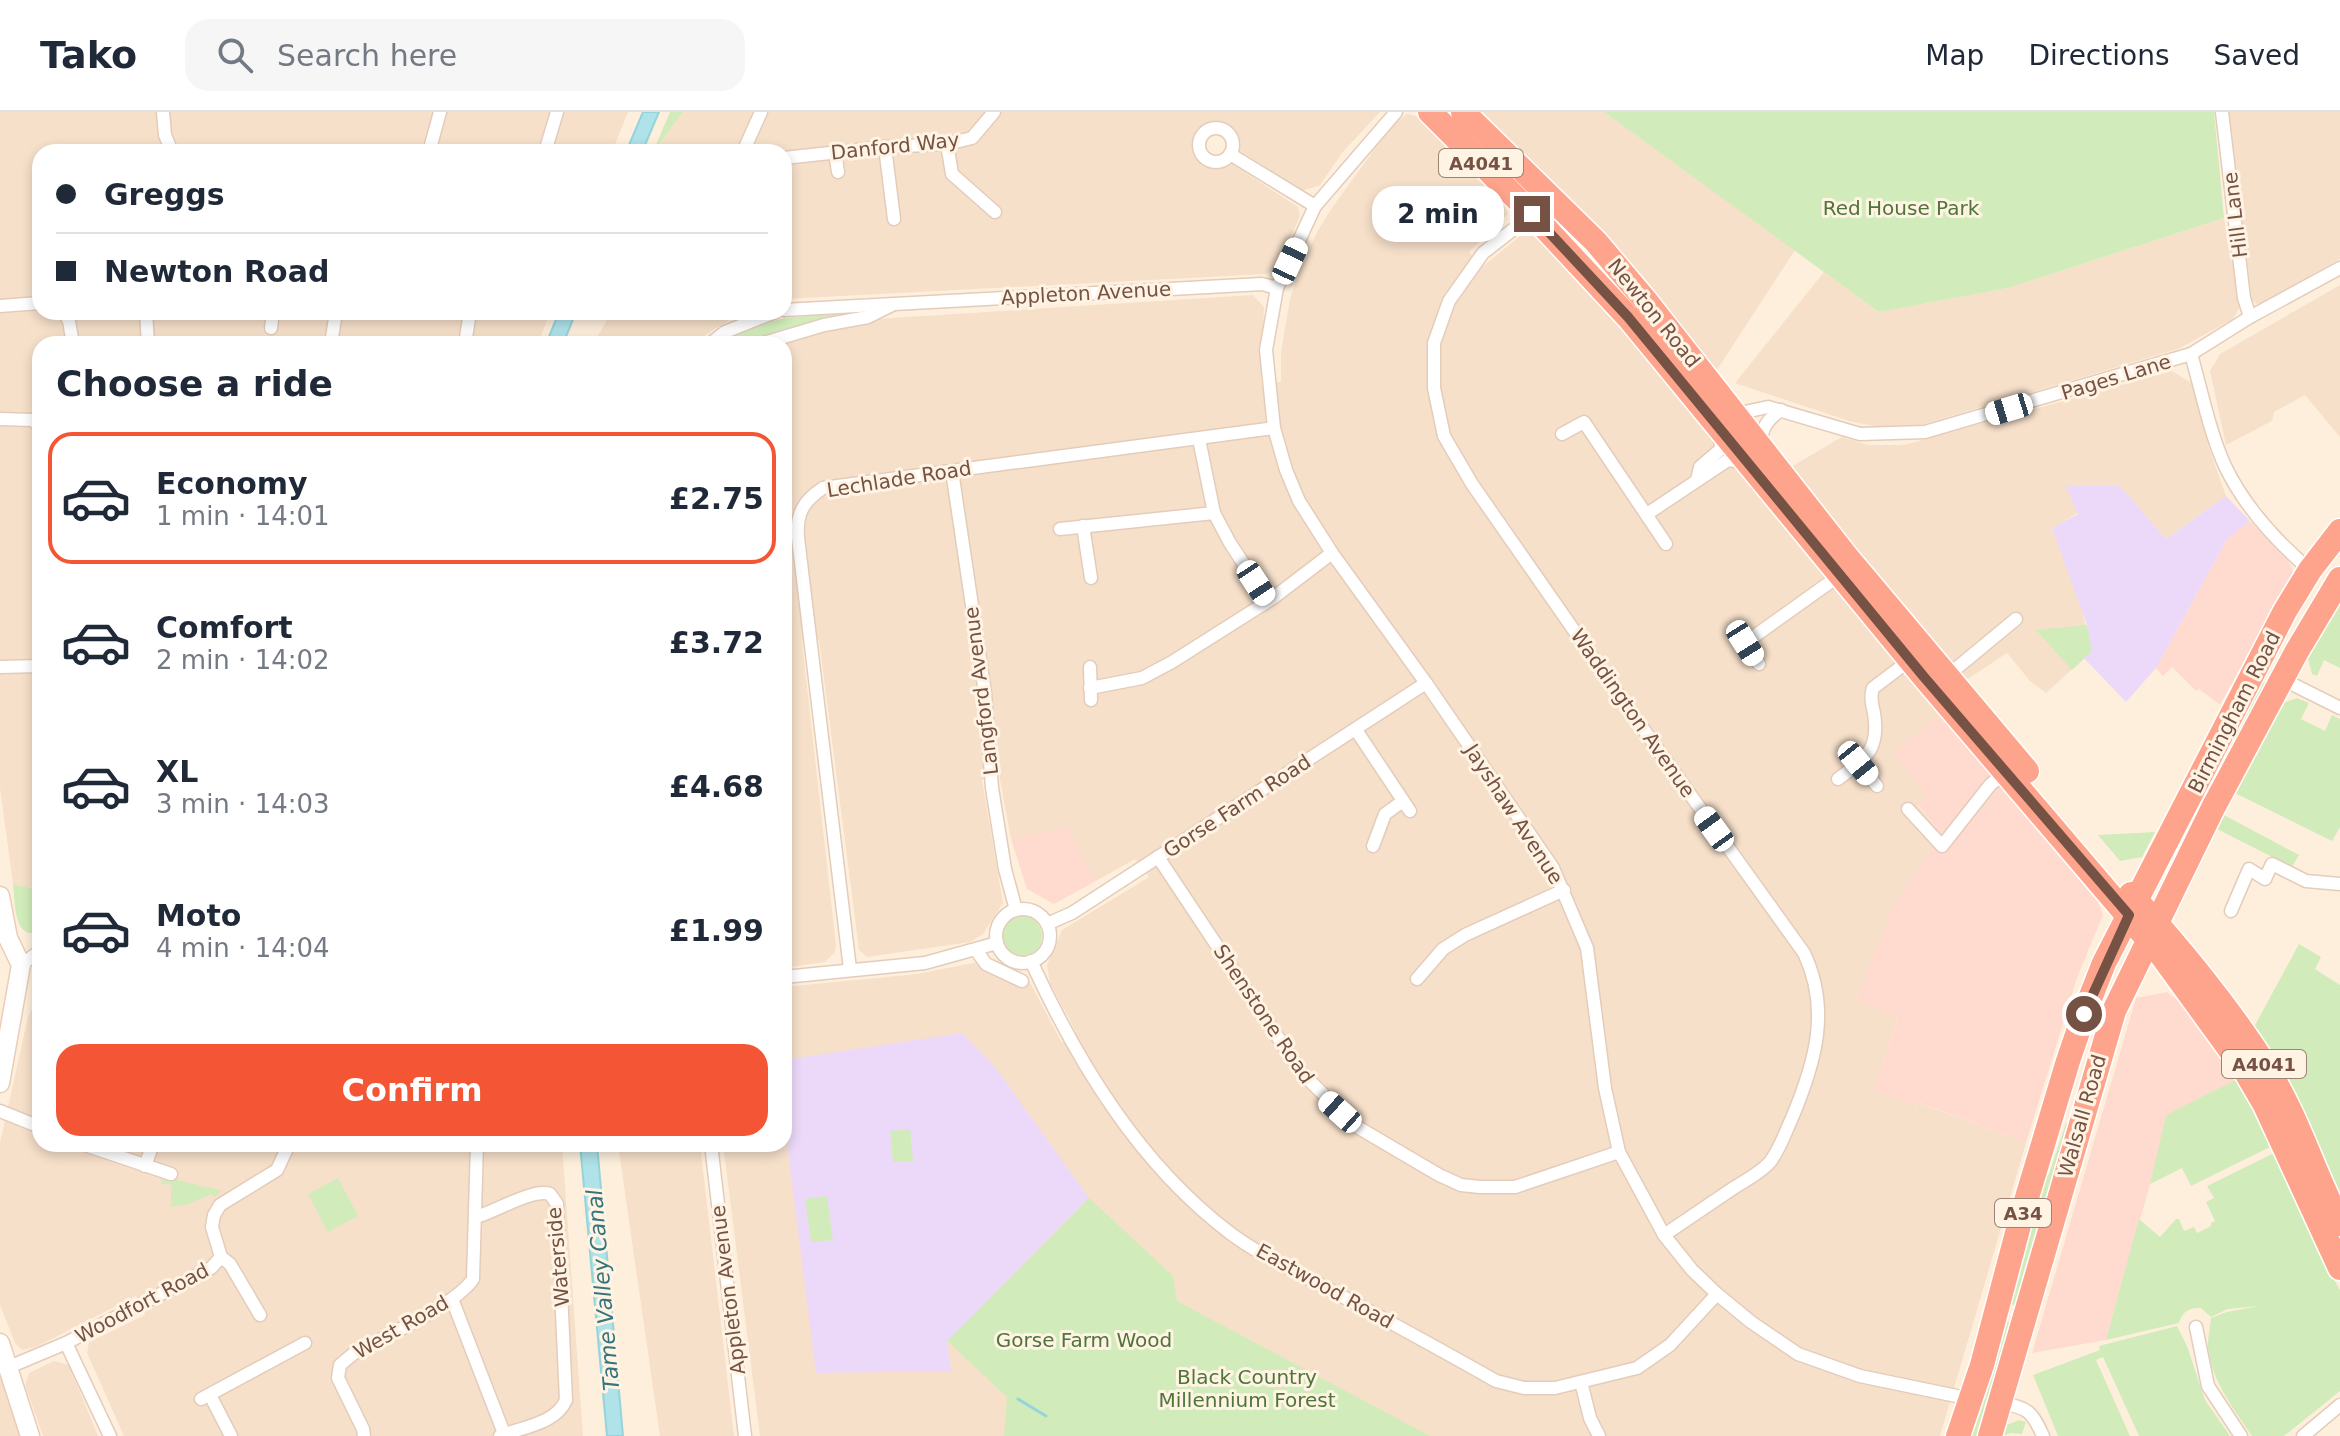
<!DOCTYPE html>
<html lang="en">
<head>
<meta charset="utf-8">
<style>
  body { margin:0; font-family:"DejaVu Sans",sans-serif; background:#f6f6f7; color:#1f2937; height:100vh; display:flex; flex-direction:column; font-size:30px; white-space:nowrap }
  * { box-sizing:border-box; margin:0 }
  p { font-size:26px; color:#747a83 }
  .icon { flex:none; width:44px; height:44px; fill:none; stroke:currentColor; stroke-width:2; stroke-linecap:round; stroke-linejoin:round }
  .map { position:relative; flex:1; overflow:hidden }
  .sheet { position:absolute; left:32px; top:224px; width:760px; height:816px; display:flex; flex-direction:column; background:#fff; border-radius:24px; box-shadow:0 4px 12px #0003 }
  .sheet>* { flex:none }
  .guide { position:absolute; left:32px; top:32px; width:760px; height:176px; border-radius:24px; box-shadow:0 4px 12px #0003; display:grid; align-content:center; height:176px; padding:0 24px; background:#fff }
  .end { position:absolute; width:36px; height:36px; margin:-18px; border:10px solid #755243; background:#fff; box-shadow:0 0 0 4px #fff }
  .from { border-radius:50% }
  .bubble { position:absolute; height:56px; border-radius:24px; background:#fff; box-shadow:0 4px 12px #0003; font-size:26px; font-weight:700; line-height:56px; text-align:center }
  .car { position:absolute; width:24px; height:48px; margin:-24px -12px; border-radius:10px; box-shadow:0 0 6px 2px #0007; background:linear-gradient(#fff 24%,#345 0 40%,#fff 0 76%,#345 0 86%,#fff 0) }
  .guide b { display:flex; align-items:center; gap:28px; height:76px; font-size:30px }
  .guide b+b { border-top:2px solid #e0e1e3 }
  .guide i { width:20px; height:20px; background:#1f2937 }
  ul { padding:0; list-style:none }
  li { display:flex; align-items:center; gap:24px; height:132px; margin:0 16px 12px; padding:0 8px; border:4px solid transparent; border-radius:24px }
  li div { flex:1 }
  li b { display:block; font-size:30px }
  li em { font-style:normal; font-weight:700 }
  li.on { border-color:#f45635 }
  li>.icon { width:72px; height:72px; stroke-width:1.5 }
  h2 { padding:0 24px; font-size:36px; line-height:96px }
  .cta { display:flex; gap:16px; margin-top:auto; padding:16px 24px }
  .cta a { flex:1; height:92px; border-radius:24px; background:#f45635; color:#fff; font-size:32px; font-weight:700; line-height:92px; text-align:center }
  header { display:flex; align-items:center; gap:48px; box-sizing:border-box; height:112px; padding:0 40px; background:#fff; border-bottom:2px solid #e0e1e3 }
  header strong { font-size:38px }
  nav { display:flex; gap:44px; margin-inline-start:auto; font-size:28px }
  .search { width:560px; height:72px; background:#f6f6f7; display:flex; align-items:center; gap:20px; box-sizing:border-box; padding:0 28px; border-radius:24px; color:#747a83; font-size:30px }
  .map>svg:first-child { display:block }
</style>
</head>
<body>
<header>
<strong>Tako</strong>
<div class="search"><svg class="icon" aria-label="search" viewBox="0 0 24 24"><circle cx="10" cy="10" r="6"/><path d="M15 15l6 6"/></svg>Search here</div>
<nav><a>Map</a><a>Directions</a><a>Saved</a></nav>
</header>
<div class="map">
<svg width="2340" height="1324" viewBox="0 0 2340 1324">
  <rect width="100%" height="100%" fill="#feefdc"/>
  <g fill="#f6e0ca">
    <path d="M0,0H628L612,40H40V200H550L538,232H40V778L13,772L0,676Z"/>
    <path d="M683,0H1380L1342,41L1320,73L1302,79L1238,37L1235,24L1223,12L1207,13L1199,19L1194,28V37L1205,52L1218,55L1232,52L1298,95L1300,104L1280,150L1275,157L1266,162L784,187V40H653Z"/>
    <path d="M1482,0H1604L1795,138L1717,258L1569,86Z"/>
    <path d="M2229,0H2340V147L2258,193L2252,188Z"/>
    <path d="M1407,2L1419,5L1503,91L1508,102L1469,140L1482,155L1520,124L1534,123L1639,232L1940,602L1928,684L1918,694L1942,723L1896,787L1856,887L1898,906L1873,978L1916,995L1917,990L2026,1031L1940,1324H760L723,1032H784V875L917,862L993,847L1026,863L1062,931L1076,920L1050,871L1047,853L1062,818L1149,765L1135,747L1096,769L1067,715L1011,727L999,662L982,668L1003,791L983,822L970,830L867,845L859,838L819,528L802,530L836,833L835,840L825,850L784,856V232H769L876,207L1253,183L1264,195L1261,270H1281V240L1290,187L1301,155L1318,118L1334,93L1389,17Z"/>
    <path d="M2224,106L2240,194L2233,207L2178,237L1914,315L1883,316L1849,309L1735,271L1824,160L1879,200L2008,176Z"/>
    <path d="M2340,173V325L2305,283L2274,300L2272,309L2226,333L2210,259L2220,242Z"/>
    <path d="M612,200H743L690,232H593Z"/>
    <path d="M2172,259L2192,271L2209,336L2226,384L2166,427L2120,374L2052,417L2077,479L2092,539L2046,581L2030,569L2007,541L1965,569L1896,488L1791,355L1842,325L1868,333H1904Z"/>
    <path d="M40,881V1032H562L583,1324H124L87,1241L89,1230L145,1203L136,1184L36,1235L22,1238L15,1231L0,1193V1031L28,905Z"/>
    <path d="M618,1032H700L734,1324H660Z"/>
    <path d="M54,1249L69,1253L98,1324H43L25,1273L29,1261Z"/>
    <path d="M0,1261L21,1324H0Z"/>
  </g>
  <g fill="#ffdbcf">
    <path d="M2250,409L2288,448L2293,460L2220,593L2199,577L2196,579L2172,555L2163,564L2156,556L2227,427Z"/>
    <path d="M1940,602L2098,790L2103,803L2078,863L2026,1031L1918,990L1915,995L1873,978L1898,906L1856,887L1896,787L1942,723L1918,693L1927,684L1893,640Z"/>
    <path d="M1067,715L1096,769L1054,792L1027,777L1011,727Z"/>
    <path d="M2167,880L2183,893L2237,967L2166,1004L2162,1030L2106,1228L2032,1241L2136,886Z"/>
  </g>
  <g fill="#ecd9fa">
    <path d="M2066,374H2120L2166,427L2226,384L2250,409L2227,427L2156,556L2126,590L2084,546L2092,539L2087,513L2052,416L2078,402Z"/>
    <path d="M962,921L995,955L1089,1086L947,1229L951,1259L816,1261L784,1008V948Z"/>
  </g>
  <g fill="#d1ecba">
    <path d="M670,0H683L653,40Z"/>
    <path d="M1604,0H2214L2224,106L2008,176L1879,200Z"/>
    <path d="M847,202L846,204L784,220L754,232H719C761,205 799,203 847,202Z"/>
    <path d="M2340,489V556L2324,548L2317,564L2312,562L2308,546Z"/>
    <path d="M2087,513L2092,539L2072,558L2036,518Z"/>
    <path d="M2268,569L2192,715L2185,712L2260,573Z"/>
    <path d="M2297,586L2309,591L2301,607L2325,619L2332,603L2340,607V715L2332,729L2235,681L2275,608L2272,606L2280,592Z"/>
    <path d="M2224,703L2299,743L2292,755L2217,717Z"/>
    <path d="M2155,720L2142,745L2120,749L2098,723Z"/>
    <path d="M13,772L40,778V819C13,831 15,788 13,772Z"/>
    <circle cx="1021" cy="824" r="21"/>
    <path d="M2299,832L2321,845L2315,857L2340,873V1082L2282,957L2254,915Z"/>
    <path d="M2237,967L2272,1034L2191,1074L2182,1056L2150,1072L2166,1003Z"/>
    <path d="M2066,1011L2073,1012L2016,1194L2009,1191L2040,1072L2049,1062Z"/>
    <path d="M910,1017L913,1049L893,1050L890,1019Z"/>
    <path d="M2274,1041L2314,1131L2340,1178V1279L2284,1324H2252C2234,1297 2213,1271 2208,1238C2207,1232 2210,1214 2211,1206L2227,1200L2259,1194L2228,1197L2211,1205L2201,1196C2189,1195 2182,1200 2179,1211L2106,1228L2139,1107L2160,1125L2176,1107H2179L2184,1119L2194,1115L2197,1121L2211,1114V1111L2215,1109L2206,1090L2214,1086L2207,1074Z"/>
    <path d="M162,1064L222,1079L214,1085L212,1082L189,1092L171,1095V1073L161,1072Z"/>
    <path d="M338,1066L358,1104L328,1120L308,1082Z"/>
    <path d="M827,1084L833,1128L811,1130L805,1087Z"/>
    <path d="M1089,1086L1173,1164L1177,1189L1430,1324H1004L1007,1285L947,1229Z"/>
    <path d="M2007,1209L2017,1213L1978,1324H1969C1982,1286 1998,1248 2007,1209Z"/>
    <path d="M2177,1214L2187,1234L2205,1288L2230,1324H2139L2103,1245L2096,1248L2130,1324H2058L2033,1263L2100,1238L2099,1234Z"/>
    <path d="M2019,1308L2026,1310L2022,1322L2011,1321L2002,1324L2004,1314Z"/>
  </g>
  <g fill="#afe3e9" stroke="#95d4db" stroke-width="2">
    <path d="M643,0H659L642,40H626Z"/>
    <path d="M559,200H576L563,232H546Z"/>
    <path d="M580,1032H597L623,1324H607Z"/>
  </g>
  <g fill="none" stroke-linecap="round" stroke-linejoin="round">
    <path stroke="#95d4db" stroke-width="3" d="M1018,1287L1046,1304"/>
    <g stroke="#e4ccbb" stroke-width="15">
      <g id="street">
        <path d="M163,0L165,23L172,40"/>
        <path d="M1396,0L1315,94L1277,176L1266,238L1274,316L1286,358L1299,389L1332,441L1426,571L1553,756L1587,836L1605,976L1619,1040L1664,1123L1692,1158L1717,1182L1751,1210L1798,1242L1860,1264L1971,1287"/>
        <path d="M2222,0L2244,186L2250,205"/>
        <circle cx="1216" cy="33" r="17"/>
        <path d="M947,32L952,62L995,100"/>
        <path d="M885,35L894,107"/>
        <path d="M835,39L838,60"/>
        <path d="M429,40L440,0"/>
        <path d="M545,40L557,0"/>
        <path d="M743,40L761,0"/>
        <path d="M1230,42L1315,94"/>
        <path d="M784,46L885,35L947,32L972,26L994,0"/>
        <path d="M1533,102L1483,141L1449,189L1434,231V276L1444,324L1472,372L1626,593L1804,841C1831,898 1815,951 1792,1006C1785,1021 1780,1037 1770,1050C1761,1060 1747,1068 1735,1075C1711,1091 1688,1107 1664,1123"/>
        <path d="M0,194L40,191"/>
        <path d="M784,198L1262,172L1277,176"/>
        <path d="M64,200L69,209L73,232"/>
        <path d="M146,200L148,232"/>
        <path d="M271,216L273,200"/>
        <path d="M331,232L336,200"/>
        <path d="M465,232L470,200"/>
        <path d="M710,232L725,220L775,200"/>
        <path d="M760,232L824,213L868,205L892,193"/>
        <path d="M2191,242C2201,277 2210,322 2225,354C2245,396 2276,429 2310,458"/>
        <path d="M1733,299L1745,300L1768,295L1860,322L1925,320L2191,242L2250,205L2340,156"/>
        <path d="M0,307L33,308L40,315"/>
        <path d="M1562,322L1584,310L1666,432"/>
        <path d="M1760,333C1762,315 1767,308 1781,298"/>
        <path d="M952,359L985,581L992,676L1005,757L1016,798"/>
        <path d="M1697,368L1700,355L1721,337L1720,322"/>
        <path d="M1214,401L1230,431L1268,489"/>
        <path d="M1647,402L1728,348L1743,350"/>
        <path d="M1083,414L1091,466"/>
        <path d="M1060,417L1214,401L1199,327"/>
        <path d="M1736,519L1759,552"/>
        <path d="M1745,531L1840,463"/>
        <path d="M0,555L40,554"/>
        <path d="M1090,555L1091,588"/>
        <path d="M1947,564L2016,507"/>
        <path d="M2282,567L2340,596"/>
        <path d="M1090,576L1142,566L1172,550L1273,486L1332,441"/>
        <path d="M1356,618L1410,699"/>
        <path d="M1858,651L1877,674"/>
        <path d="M1838,667C1865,646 1880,639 1874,601C1872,592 1870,585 1873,576L1910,548"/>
        <path d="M1908,697L1942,734L1990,673L2006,659"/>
        <path d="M1373,734L1385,702L1403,689"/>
        <path d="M1158,745L1301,960L1354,1013L1439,1063L1461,1073L1480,1075H1515L1619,1040"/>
        <circle cx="1023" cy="824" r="27"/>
        <path d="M2231,799L2249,757L2265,767L2272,752L2306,769L2340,772"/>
        <path d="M1047,812L1072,801L1426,571"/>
        <path d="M976,838L986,852L1022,869"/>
        <path d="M1031,849C1078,951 1139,1052 1230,1121C1262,1145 1301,1162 1336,1181C1390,1210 1443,1239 1496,1269L1524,1276H1555L1637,1256L1670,1233L1717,1182"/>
        <path d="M21,853L40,839"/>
        <path d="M850,857L798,426C796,402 803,389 823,376L1274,316"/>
        <path d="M784,865L925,851L997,831"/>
        <path d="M1417,867L1443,837L1465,823L1564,778"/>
        <path d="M0,999L40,1015"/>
        <path d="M82,1032L171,1062"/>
        <path d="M711,1032L745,1324"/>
        <path d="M145,1054L153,1032"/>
        <path d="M476,1105C495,1100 533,1076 550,1082L557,1092L566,1288C556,1312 522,1315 500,1324"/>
        <path d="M221,1145L230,1152L260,1203"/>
        <path d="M452,1187L505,1324"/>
        <path d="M2196,1215L2208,1274L2241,1324"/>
        <path d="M66,1231L110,1324"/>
        <path d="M9,1255L66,1231L211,1156L221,1145L212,1115L214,1103L220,1093L277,1058L289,1032"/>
        <path d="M1581,1270L1590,1306L1599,1324"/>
        <path d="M210,1283L231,1324"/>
        <path d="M201,1287L305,1231"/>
        <path d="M2001,1291C2028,1296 2032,1299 2043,1324"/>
        <path d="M364,1324L363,1317L338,1266L340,1253L353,1242C383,1225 456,1193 473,1167L477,1032"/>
        <path d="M2303,1324L2340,1293"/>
      </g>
    </g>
    <g stroke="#eaccb7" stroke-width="21">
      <g id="secondary">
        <path d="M0,784L8,826L21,853L0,971"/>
        <path d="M0,1231L30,1324"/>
      </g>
    </g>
    <g stroke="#fff" stroke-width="27">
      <g id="highway">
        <path d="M1430,0L1532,102L1628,205L1924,565L2162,844L2244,957L2265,993L2340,1156"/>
        <path d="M1463,0L1596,130L1645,188L1846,444L2027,659"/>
        <path d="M2131,782C2180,837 2228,894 2267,956C2298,1006 2314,1061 2340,1112"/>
        <path d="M1958,1324L1982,1253L2022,1102L2068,949L2084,902L2104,851L2285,499L2310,458L2340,419"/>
        <path d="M1990,1324L2114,899L2213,696L2297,539L2340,467"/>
      </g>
    </g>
    <use href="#street" stroke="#fff" stroke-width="12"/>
    <use href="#secondary" stroke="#fff" stroke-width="18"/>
    <use href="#highway" stroke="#ffa48c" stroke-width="24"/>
  </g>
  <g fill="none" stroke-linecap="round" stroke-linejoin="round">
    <path stroke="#755243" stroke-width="10" d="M1532,102L1628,205L1924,565L2129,803L2084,902"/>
  </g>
  <g text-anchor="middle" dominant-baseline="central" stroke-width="6" stroke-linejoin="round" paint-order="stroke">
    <g fill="#fff3e4" stroke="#9e8273" stroke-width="2">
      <rect x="1439" y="37" width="84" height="28" rx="6"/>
      <rect x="2222" y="938" width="84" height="28" rx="6"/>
      <rect x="1995" y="1087" width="56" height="28" rx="6"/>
    </g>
    <g font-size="18" font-weight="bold" fill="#755243">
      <text x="1481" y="51">A4041</text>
      <text x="2264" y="952">A4041</text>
      <text x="2023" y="1101">A34</text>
    </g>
    <g font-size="20" fill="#755243" stroke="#fff3e4">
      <text transform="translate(895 34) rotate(-6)">Danford Way</text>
      <text transform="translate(2235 103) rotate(-97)">Hill Lane</text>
      <text transform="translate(1086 181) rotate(-3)">Appleton Avenue</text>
      <text transform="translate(1654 201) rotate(51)">Newton Road</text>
      <text transform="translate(2116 265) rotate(-17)">Pages Lane</text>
      <text transform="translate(899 367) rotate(-9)">Lechlade Road</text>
      <text transform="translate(981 579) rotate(-97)">Langford Avenue</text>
      <text transform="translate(2234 600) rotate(-63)">Birmingham Road</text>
      <text transform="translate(1633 601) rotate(55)">Waddington Avenue</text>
      <text transform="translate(1237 694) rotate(-33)">Gorse Farm Road</text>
      <text transform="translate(1514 702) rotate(57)">Jayshaw Avenue</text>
      <text transform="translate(1264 902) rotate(56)">Shenstone Road</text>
      <text transform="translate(2082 1004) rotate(-74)">Walsall Road</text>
      <text transform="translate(558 1145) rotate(-95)">Waterside</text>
      <text transform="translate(1325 1174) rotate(29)">Eastwood Road</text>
      <text transform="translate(728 1178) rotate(-97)">Appleton Avenue</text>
      <text transform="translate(142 1191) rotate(-28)">Woodfort Road</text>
      <text transform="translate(401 1215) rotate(-30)">West Road</text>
    </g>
    <g font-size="20" fill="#4d7638" stroke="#fff3e4">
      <text x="1901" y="96">Red House Park</text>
      <text x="1084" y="1228">Gorse Farm Wood</text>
      <text x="1247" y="1265">Black Country<tspan x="1247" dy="23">Millennium Forest</tspan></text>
    </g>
    <g font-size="22" font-style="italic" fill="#36747c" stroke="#fff3e4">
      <text transform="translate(603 1178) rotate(-95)">Tame Valley Canal</text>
    </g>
  </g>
</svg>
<i class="end from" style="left:2084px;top:902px"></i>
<i class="end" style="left:1532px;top:102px"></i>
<div class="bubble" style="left:1372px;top:74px;width:132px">2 min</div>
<i class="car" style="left:1290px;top:149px;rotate:25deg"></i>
<i class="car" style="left:2009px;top:297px;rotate:253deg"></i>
<i class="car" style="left:1256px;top:471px;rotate:147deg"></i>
<i class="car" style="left:1745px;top:531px;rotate:148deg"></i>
<i class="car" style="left:1858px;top:651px;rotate:141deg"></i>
<i class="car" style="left:1714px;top:717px;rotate:324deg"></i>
<i class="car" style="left:1340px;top:1000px;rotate:312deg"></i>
<div class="guide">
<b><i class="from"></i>Greggs</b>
<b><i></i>Newton Road</b>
</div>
<section class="sheet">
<h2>Choose a ride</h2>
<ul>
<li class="on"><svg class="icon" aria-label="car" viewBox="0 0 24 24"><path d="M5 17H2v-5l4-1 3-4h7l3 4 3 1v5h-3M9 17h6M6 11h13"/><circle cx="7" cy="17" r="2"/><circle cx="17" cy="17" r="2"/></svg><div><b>Economy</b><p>1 min · 14:01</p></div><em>£2.75</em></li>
<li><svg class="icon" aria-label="car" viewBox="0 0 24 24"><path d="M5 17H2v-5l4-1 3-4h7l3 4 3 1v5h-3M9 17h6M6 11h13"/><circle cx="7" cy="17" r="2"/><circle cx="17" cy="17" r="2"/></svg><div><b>Comfort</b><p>2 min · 14:02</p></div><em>£3.72</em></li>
<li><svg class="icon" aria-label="car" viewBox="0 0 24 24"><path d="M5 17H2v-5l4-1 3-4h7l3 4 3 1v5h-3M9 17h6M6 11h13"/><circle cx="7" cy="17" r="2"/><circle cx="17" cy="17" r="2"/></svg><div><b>XL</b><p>3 min · 14:03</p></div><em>£4.68</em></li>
<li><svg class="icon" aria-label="car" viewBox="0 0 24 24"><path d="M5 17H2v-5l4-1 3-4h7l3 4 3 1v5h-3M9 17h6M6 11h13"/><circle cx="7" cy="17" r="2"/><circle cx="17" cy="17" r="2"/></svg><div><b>Moto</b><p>4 min · 14:04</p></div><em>£1.99</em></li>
</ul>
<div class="cta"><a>Confirm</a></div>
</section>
</div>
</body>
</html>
